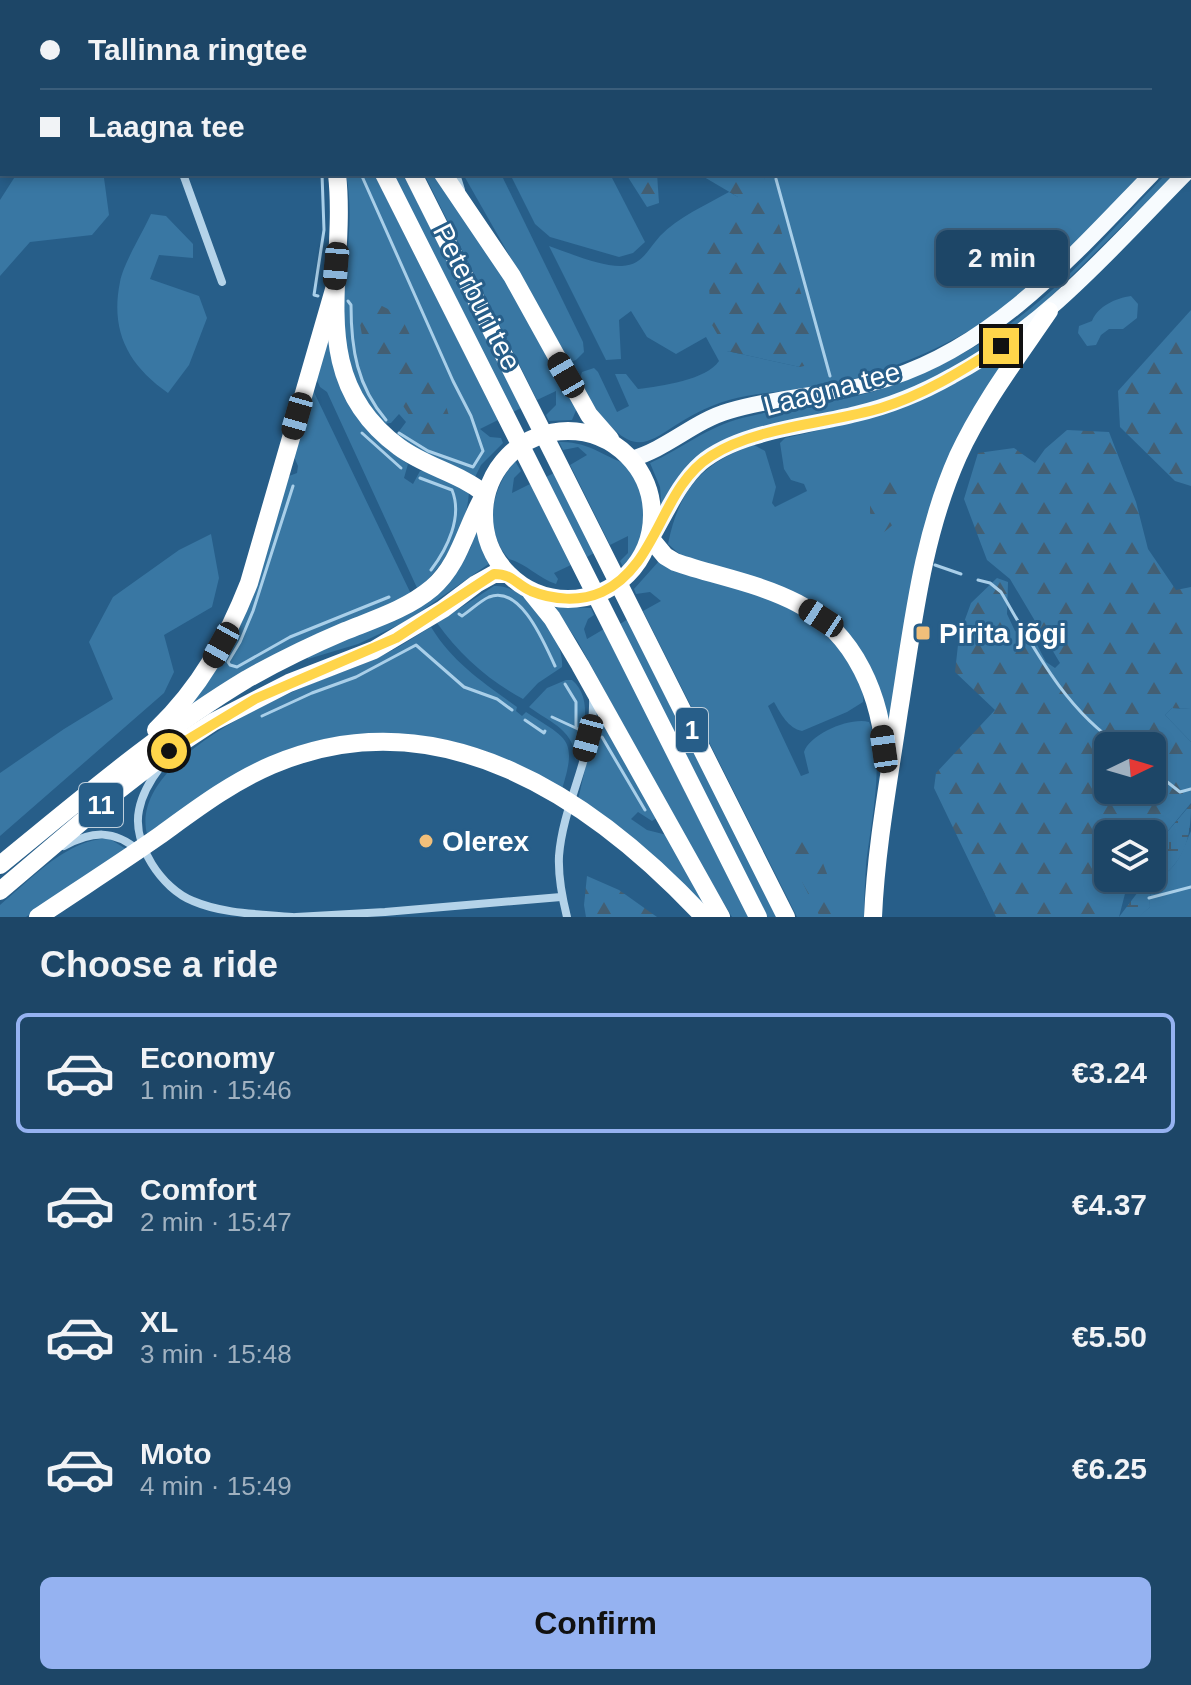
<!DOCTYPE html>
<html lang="en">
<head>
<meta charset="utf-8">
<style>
  body { margin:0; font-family:Helvetica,sans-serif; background:#254d6d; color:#f1f3f6; height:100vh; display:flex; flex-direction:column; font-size:30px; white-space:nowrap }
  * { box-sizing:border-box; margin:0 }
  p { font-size:26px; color:#a0b1c0 }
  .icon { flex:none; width:44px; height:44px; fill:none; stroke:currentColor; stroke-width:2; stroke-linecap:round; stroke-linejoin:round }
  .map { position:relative; height:917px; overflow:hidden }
  .sheet { display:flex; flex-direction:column; background:#1d4667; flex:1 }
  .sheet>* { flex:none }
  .banner { position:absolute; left:0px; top:0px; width:1192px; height:176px; box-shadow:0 4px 12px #0003,0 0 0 2px #3b5e7b; display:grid; align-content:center; height:176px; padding:0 40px; background:#1d4667 }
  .needle { width:52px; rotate:85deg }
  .buttons { position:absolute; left:1094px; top:732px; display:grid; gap:16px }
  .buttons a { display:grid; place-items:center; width:72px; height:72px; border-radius:12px; background:#1d4667; box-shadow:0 4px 12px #0003,0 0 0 2px #3b5e7b; font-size:40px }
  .end { position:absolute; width:36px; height:36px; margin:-18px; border:10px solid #ffd54a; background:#111; box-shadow:0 0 0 4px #111 }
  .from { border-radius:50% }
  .bubble { position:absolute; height:56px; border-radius:12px; background:#1d4667; box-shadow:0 4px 12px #0003,0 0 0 2px #3b5e7b; font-size:26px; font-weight:800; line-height:56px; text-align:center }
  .car { position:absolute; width:24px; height:48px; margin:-24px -12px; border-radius:10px; box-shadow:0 0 6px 2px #0007; background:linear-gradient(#222 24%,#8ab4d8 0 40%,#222 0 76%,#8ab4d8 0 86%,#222 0) }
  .banner b { display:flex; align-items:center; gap:28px; height:76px; font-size:30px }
  .banner b+b { border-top:2px solid #3b5e7b }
  .banner i { width:20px; height:20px; background:#f1f3f6 }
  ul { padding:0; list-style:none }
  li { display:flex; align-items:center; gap:24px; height:120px; margin:0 16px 12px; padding:0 24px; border:4px solid transparent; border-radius:12px }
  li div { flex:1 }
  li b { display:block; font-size:30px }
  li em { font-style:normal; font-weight:800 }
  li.current { border-color:#95b2f1 }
  li>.icon { width:72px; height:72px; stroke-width:1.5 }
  h2 { padding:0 40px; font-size:36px; line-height:96px }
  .button { display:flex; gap:16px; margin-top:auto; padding:16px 40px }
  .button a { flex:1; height:92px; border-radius:12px; background:#95b2f1; color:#111; font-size:32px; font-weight:800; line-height:92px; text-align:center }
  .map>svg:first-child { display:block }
</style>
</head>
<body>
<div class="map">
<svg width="1191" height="917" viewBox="0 0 1191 917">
  <defs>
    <pattern id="forest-firs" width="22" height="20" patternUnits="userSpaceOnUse" patternTransform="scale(2)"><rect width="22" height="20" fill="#3977a3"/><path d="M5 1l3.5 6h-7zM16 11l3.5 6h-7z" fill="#435f73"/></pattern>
    <pattern id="wetland-marsh" width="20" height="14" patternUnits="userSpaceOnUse" patternTransform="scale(2)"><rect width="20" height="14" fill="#3977a3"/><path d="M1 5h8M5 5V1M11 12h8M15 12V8" fill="none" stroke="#435f73"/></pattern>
  </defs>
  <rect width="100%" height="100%" fill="#275e89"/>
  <g fill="#3977a3">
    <path d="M20,174H99L104,178L109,215L92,235L30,242L0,276V200L16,175Z"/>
    <path d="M346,174H374L498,420L480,429L490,437L501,438L503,443L481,465L475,477L412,449L397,434L406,422L399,414L391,423L382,424C374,413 363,401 357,388C326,321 360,244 346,174Z"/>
    <path d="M393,174H403L521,408L513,412Z"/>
    <path d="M424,174H434L504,276L577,408L572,420L549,421L546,415L556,405V391L537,400Z"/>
    <path d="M463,174H501L583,342L584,352L576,360L570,362Z"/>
    <path d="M510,174H610L645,242L633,253L619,257L550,237L535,224Z"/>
    <path d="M775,174H1142C1089,229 1037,290 972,329C931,353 888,370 843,382C806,393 766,389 729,400C644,425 649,489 578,384L582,372L594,368L598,372L617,412L629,406L615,374H626L638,389C662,386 706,380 719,361L706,337L676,354L647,337L631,311L619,320L621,359L606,360L549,246C569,253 602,267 622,266C643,265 648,249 660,236C678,217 706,205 729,192L738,197L727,351L800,367L764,178Z"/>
    <path d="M1166,174H1175L1028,319L967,362L884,402L714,445C685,463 678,484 662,512L660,487L650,463C681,449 709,426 742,418C791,405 842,404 890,386C936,369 980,347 1018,318C1073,277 1118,222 1166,174Z"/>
    <path d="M151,214L166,216L193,244V258L159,255L150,279L199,296L207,318L189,365L168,393C128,365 110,331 120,282C123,264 143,232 151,214Z"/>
    <path d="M1131,296L1138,304L1137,318L1123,329H1109L1101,335L1096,345L1087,346L1078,333L1079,326L1092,321C1098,306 1116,298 1131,296Z"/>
    <path d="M329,338L363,425L388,450L408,464L404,478L413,484L420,471H426L469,491C467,531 445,563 418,590L327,392L320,387L315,376Z"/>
    <path d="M1020,342L955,447L890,733L849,636L684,558L668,544C679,489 703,462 754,445L765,451L776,487L772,503L775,507L807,491L804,484L791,480L784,469L780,443L785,438C872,419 948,397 1020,342Z"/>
    <path d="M312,388L411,594L178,718L196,696L285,485L289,476L297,473L298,466L294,457Z"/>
    <path d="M559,442C591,441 605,459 634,466C653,501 653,540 624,569L620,561L628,553V536L610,545L570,465L587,455L578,447L563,450Z"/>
    <path d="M515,461L521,471L514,478L512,493L530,484L571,565L554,573L558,579L556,584C538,578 527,564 509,559C482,529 492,488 515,461Z"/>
    <path d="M554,473L594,553L587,557L546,477Z"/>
    <path d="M477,525L490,563L407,621L358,644L308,659L307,656L455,575L471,547Z"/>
    <path d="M211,534L219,578L212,607L164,635L174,672L164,693L0,836V773L64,729L113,699L89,642L113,597L179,550Z"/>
    <path d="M659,561C726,584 816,599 852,668C858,680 865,689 863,702L847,712L802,731C788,728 781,714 774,702L768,706L801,776L809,773L804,752C810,734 850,717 869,722C886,760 870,826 866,866C865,883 864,900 864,917H797L643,611L661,601L650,592L636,594L634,589Z"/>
    <path d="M494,586C526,583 565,638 562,667L538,683L523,699C488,680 460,655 437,623Z"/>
    <path d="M558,607L591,608L594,615L588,619L584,629L587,639L604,629L748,917H732L685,838L578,642L555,608Z"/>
    <path d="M628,619L777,917H767L620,624Z"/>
    <path d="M431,627C453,663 484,683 517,707L516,711L522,716L526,712C567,739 578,738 562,789C535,775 509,760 480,749C412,726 324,727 260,762C221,783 184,810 147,834C131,771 241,715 288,694C317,680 349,671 379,657C397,649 414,637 431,627Z"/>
    <path d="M566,680H572C595,699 582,737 576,761C574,730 553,724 529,707L547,688Z"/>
    <path d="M1172,708L1191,709V742L1165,715Z"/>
    <path d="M597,717L604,718L658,817L652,821L638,812L631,819L647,830L667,835L715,917L578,800Z"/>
    <path d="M1191,831V917H1138L1150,907C1149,881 1158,883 1174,865C1181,857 1186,842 1191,831Z"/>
    <path d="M100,839H110L126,849L26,917H0V905C29,881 61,845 100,839Z"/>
  </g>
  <g fill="url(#forest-firs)" fill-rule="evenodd">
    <path d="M695,0H1191L1190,12V2Z"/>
    <path d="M626,174H657L659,203L647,207Z"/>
    <path d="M699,174H763L808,315L812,364L800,367L727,351L712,325L705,238L738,197Z"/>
    <path d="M380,305L400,315L447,409L453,430L442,440L414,434L411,418L392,389L366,358L360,324L363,307Z"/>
    <path d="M1191,310V486L1175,481L1120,427L1118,391Z"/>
    <path d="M1067,430L1109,432L1136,502L1148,549L1176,590L1191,587V709L1172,708L1165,715L1191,742V803L1152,850V834H1108V878H1129L1119,917H996L934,788L936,773L995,710L955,672L959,636L971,603L997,578L1008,582L1007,614L1015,631L1033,637L1046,662L1055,668L1060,663L1010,579L987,560L964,499L978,453L1014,448L1035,463L1045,449ZM1108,746H1152V790H1108Z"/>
    <path d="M897,475L908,477C912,501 900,522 881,534L870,513V498Z"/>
    <path d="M807,820L843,917H820L788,854L791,828Z"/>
    <path d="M587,876L619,890L657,917H586L584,905Z"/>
  </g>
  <path fill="url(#wetland-marsh)" d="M1191,804C1191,825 1189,848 1174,865C1159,883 1149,880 1150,907L1139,917H1119L1138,892L1137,886L1126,881L1129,878H1152V850Z"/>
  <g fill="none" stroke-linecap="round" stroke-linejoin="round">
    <g stroke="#a9cfe9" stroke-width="3">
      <path d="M361,174L453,381L471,416L483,451L473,467L428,451L399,433"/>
      <path d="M776,179L830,376"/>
      <path d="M318,296L314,295L324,230L322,174"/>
      <path d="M348,301L351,305C351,349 357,386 386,420"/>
      <path d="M362,433L401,468"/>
      <path d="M420,478L452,490C463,517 447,549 431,570"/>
      <path d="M293,486L253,611L240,642L228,662L230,665L237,667L290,637L389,597"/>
      <path d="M935,565L961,574"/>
      <path d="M978,580L990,583L1001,592C1034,648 1065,710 1121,746"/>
      <path d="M459,614L462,616C471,610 480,601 489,597C521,584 545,645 555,666"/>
      <path d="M565,684L576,702V727"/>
      <path d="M262,716L312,693L356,677L416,645L464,687L497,699L512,710"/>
      <path d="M552,717L578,729"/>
      <path d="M525,720L544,733L545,731"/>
      <path d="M602,737L645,810"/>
      <path d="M1152,770L1180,792L1191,789"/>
      <path d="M1149,898L1191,887"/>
    </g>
    <g stroke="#b4d3e9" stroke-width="8">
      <path d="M116,0L117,2"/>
      <path d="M421,0V2"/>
      <path d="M532,0L533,2"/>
      <path d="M183,174L222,282"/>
      <path d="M456,174L461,190"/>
      <path d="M161,766C151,779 142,794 139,810C132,844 162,889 193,901C223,914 260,914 292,917"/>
      <path d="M64,846C92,831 114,829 139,851"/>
      <path d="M296,917L385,912L561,897"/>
      <path d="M567,917C562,897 558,877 559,856C563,803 595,753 593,699"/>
    </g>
    <g stroke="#f7fbfe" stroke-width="16">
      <path d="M1190,135L1191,134"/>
      <path d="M631,459C667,449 694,421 729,411C782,395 838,395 890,378C998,343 1075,253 1152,174"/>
      <path d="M651,539C666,514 679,482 701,463C739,431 809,426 856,414C890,406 922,393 952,376C1045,327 1112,248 1185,174"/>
    </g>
    <g stroke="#fff" stroke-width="18">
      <path d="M296,0L297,2"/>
      <path d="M326,0L327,2"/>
      <path d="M337,174C348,274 302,376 399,447C426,467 459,473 485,494"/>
      <path d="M384,174L758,917"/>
      <path d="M413,174L786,917"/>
      <path d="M443,174L512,276L589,415L610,439"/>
      <circle cx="568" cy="515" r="84"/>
      <path d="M651,539L665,556L675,562C715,576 759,583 797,603C856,633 882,698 885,761"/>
      <path d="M531,592L552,618L580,665L721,917"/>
      <path d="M156,730C200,688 227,639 249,583L335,286"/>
      <path d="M0,865C80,800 159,732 247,679C279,661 312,645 345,631C375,619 407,609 432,588C461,563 466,525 485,494"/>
      <path d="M0,891L119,790L169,751L213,722L289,683L374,650L443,609L476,584L494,574H507"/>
      <path d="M38,917C78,890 119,864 159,836C195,810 230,783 272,765C439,694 593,798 704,917"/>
      <path d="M873,917C876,848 889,779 899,711C913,624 922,537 958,456C982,404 1017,358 1049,311"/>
    </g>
  </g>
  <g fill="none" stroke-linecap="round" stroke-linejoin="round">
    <path stroke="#ffd54a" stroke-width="10" d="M169,751L255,699L396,638L494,574C513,574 515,584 531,591C553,600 580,602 602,592C659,565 660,488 711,456C755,427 830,423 881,408C924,395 963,370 1001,346"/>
  </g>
  <g fill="#f1bf7a" stroke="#275e89" stroke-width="3">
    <rect x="915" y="625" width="16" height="16" rx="4"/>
    <circle cx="426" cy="841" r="8"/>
  </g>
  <g text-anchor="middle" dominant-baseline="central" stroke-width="6" stroke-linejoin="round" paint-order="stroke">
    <g fill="#275e89" stroke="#becfdc" stroke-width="2">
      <rect x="676" y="708" width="32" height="44" rx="6"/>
      <rect x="79" y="783" width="44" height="44" rx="6"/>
    </g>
    <g font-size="26" font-weight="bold" fill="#fff">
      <text x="692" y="730">1</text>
      <text x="101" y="805">11</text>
    </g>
    <g font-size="28" fill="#fff" stroke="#275e89">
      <text transform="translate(477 297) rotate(63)">Peterburi tee</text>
      <text transform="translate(832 389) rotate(-15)">Laagna tee</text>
    </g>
    <g font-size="28" font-weight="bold" fill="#fff" stroke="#275e89" text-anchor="start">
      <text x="939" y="633">Pirita jõgi</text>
      <text x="442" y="841">Olerex</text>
    </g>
  </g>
</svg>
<div class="buttons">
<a><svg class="needle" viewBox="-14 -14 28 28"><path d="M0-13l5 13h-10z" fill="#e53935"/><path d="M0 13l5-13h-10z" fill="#a0b1c0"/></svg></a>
<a><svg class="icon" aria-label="layers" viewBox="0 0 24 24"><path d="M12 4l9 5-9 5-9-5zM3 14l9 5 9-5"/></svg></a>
</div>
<i class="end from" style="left:169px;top:751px"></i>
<i class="end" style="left:1001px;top:346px"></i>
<div class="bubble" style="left:936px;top:230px;width:132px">2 min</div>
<i class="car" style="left:336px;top:266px;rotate:185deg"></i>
<i class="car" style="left:566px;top:375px;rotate:330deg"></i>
<i class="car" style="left:297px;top:416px;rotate:196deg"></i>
<i class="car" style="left:821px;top:618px;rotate:303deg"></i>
<i class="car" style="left:221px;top:645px;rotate:209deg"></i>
<i class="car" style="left:588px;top:738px;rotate:195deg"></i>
<i class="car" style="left:884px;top:749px;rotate:352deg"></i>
<div class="banner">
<b><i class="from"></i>Tallinna ringtee</b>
<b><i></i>Laagna tee</b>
</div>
</div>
<section class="sheet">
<h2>Choose a ride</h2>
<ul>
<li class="current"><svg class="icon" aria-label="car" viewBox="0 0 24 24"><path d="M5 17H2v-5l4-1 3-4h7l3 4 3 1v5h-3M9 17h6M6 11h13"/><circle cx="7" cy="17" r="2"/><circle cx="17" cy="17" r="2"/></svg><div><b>Economy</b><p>1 min · 15:46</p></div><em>€3.24</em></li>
<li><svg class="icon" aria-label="car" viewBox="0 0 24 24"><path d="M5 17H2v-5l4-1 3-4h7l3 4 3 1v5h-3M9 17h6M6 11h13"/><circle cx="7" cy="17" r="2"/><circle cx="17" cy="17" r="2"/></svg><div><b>Comfort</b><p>2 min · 15:47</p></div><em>€4.37</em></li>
<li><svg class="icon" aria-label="car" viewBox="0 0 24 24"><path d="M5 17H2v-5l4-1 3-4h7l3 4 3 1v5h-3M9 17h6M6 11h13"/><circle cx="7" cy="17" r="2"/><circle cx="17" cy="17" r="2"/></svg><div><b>XL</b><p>3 min · 15:48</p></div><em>€5.50</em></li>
<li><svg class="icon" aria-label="car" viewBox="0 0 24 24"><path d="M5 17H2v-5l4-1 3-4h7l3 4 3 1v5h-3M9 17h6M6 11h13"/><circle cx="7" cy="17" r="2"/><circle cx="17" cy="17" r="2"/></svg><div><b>Moto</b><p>4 min · 15:49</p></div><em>€6.25</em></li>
</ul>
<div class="button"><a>Confirm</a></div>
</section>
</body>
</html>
